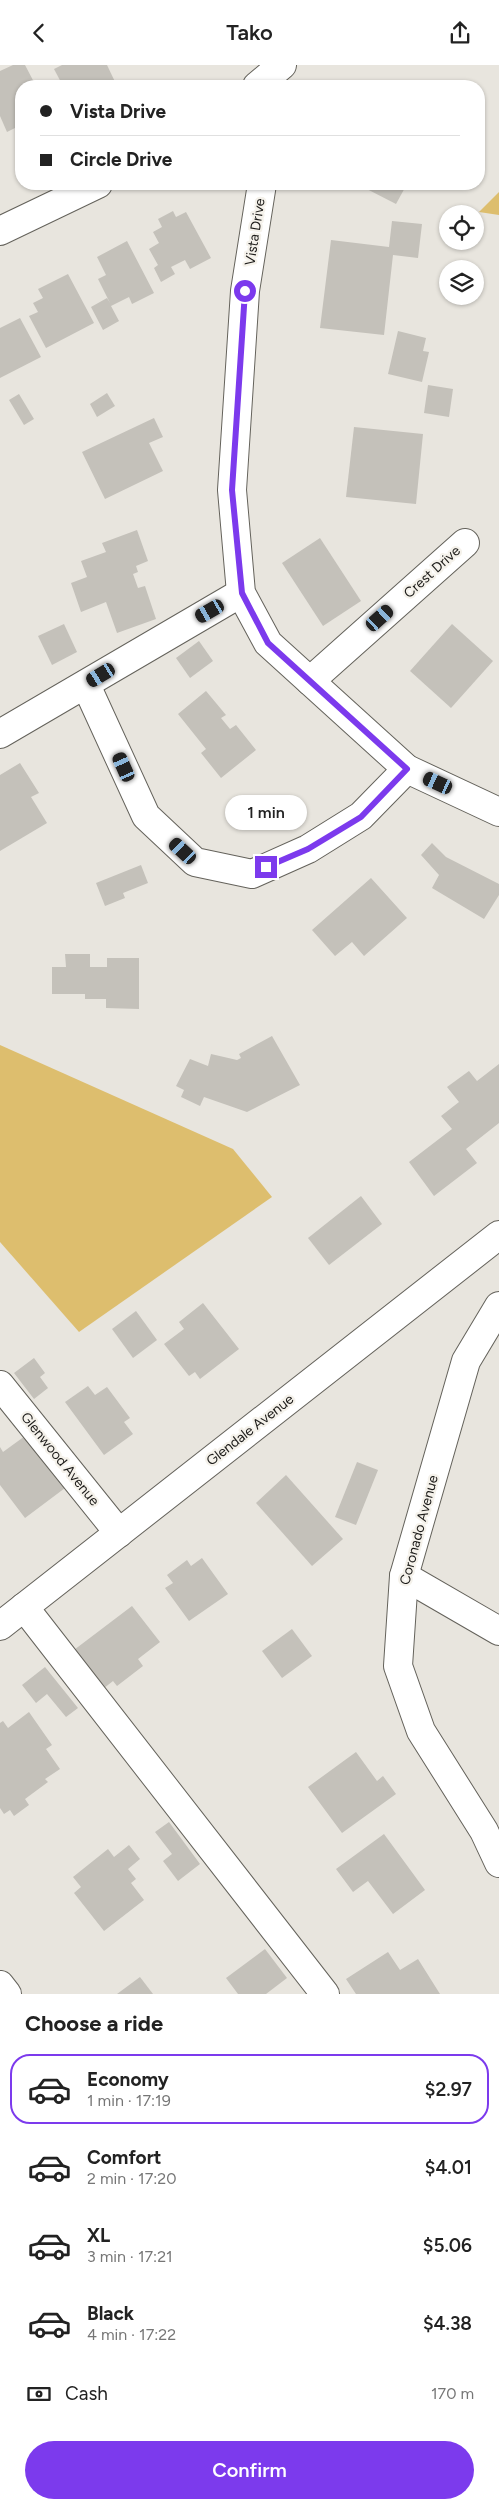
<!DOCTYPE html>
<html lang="en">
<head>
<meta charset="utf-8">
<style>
  body { margin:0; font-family:Figtree,sans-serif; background:#f2f2f2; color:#222; height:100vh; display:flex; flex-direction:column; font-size:19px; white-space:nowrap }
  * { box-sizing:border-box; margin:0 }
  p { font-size:16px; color:#767676 }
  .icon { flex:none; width:28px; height:28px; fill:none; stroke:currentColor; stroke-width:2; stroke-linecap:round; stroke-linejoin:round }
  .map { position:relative; height:1929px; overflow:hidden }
  .side { display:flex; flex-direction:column; background:#fff; flex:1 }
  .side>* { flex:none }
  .hud { position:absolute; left:15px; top:15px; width:470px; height:110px; border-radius:20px; box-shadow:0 1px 4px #0004; display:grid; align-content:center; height:110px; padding:0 25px; background:#fff }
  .fabs { position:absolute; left:439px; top:140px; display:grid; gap:10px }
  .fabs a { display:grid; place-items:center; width:45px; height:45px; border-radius:50%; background:#fff; box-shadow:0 1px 4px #0004; font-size:25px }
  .end { position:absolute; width:22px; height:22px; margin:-11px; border:6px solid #7c3aed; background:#fff; box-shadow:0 0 0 2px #fff }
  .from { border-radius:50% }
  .bubble { position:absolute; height:35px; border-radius:18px; background:#fff; box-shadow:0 1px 4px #0004; font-size:16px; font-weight:600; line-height:35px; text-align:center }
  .car { position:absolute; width:15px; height:30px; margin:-15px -8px; border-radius:6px; box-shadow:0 0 4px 1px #0007; background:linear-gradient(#222 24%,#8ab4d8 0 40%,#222 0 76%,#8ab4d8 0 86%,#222 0) }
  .hud b { display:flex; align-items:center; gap:18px; height:48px; font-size:19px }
  .hud b+b { border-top:1px solid #e0e0e0 }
  .hud i { width:12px; height:12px; background:#222 }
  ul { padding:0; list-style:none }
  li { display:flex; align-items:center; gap:15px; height:70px; margin:0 10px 8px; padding:0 15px; border:2px solid transparent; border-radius:20px }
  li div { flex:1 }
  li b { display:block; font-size:19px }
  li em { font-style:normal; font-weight:600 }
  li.on { border-color:#7c3aed }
  li>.icon { width:45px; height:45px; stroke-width:1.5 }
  h2 { padding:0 25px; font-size:22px; line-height:60px }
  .pay { display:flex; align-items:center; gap:12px; height:55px; padding:0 25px; font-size:19px }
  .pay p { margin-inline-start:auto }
  .primary-button { display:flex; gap:10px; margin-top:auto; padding:10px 25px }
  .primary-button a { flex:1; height:58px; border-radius:30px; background:#7c3aed; color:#fff; font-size:20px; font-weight:600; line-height:58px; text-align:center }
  header { display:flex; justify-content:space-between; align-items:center; height:65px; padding:0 25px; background:#fff; font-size:22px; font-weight:600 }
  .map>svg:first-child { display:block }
</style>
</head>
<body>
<header><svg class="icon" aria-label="back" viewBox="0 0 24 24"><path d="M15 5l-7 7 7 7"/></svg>Tako<svg class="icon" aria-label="share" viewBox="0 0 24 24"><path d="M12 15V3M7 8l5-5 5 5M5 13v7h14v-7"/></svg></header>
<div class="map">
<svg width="499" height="1929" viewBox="0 0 499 1929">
  <rect width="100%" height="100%" fill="#e8e5de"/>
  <g fill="#ddbe6e">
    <path d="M499,127V150L479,147Z"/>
    <path d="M0,980L233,1084L272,1132L79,1267L0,1177Z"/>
  </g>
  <g fill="#c4c1ba">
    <path d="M13,0H25L36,21H21V60L7,67L0,51V6Z"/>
    <path d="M62,0H107L117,21H63L54,4Z"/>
    <path d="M357,119H407L396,139Z"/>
    <path d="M173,146L176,152L186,147L211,193L190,204L185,195L171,202L175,209L161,217L154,203L158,200L149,184L159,178L153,167L162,162L158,154Z"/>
    <path d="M392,156L422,159L418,193L393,190L384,270L320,263L331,175L389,182Z"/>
    <path d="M127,176L154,228L132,239L129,232L111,241L119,256L103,265L91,242L107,233L110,238L98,214L106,210L97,192Z"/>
    <path d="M68,209L94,258L46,283L29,251L38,247L33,238L43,233L38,224Z"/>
    <path d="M20,253L41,292L0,313V263Z"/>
    <path d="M398,266L426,273L423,286L429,287L422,317L388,309Z"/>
    <path d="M428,320L453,324L449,352L424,348Z"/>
    <path d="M107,328L115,341L97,352L90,339Z"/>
    <path d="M19,329L34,354L24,360L9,335Z"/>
    <path d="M154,353L163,372L149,378L163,406L105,434L82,387Z"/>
    <path d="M354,362L423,369L416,439L346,432Z"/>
    <path d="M137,465L148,496L136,501L138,507L133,509L138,523L145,521L156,554L117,568L106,537L81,547L71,518L87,512L81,496L106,487L102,478Z"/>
    <path d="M320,473L361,536L323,561L282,498Z"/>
    <path d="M64,559L77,587L52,600L38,571Z"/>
    <path d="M452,559L493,596L451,643L410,606Z"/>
    <path d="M199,576L213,596L190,613L176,593Z"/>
    <path d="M206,626L226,650L221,653L230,664L236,660L256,685L221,713L201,688L206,684L178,649Z"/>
    <path d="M20,698L39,728L31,732L47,758L0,786V710Z"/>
    <path d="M432,778L446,792L499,819V830L484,854L432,823L439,810L421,790Z"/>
    <path d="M141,800L148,818L123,828L125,833L105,841L96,818Z"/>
    <path d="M371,813L407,853L364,891L352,877L335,891L312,865Z"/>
    <path d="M65,889H90V902H107V893H139V944L106,943V934H85V929H52V902H66Z"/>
    <path d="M272,971L300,1020L247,1047L204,1032L200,1041L181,1032L184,1025L176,1021L190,994L208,1001L211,989L237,995L241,993L239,989Z"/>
    <path d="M499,999V1058L466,1084L477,1098L434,1131L409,1097L452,1064L441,1051L459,1037L447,1022L469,1006L477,1016Z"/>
    <path d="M361,1131L382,1159L329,1200L308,1173Z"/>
    <path d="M203,1238L239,1284L200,1314L195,1307L189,1311L164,1279L184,1264L179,1257Z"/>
    <path d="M136,1246L157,1275L133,1293L112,1264Z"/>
    <path d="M34,1293L45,1308L40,1312L48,1323L34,1334L14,1308Z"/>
    <path d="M88,1321L95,1330L107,1322L130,1353L124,1357L133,1369L104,1390L65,1337Z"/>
    <path d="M25,1371L65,1423L25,1453L0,1420V1382L3,1387Z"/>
    <path d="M357,1397L378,1405L356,1460L335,1452Z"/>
    <path d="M286,1410L343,1474L312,1501L256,1438Z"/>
    <path d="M202,1493L228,1529L189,1556L165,1523L173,1518L167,1510L187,1495L191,1501Z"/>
    <path d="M132,1541L160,1577L138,1594L143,1601L117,1621L113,1616L99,1627L70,1588Z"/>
    <path d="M292,1564L312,1591L282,1613L262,1586Z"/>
    <path d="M45,1602L78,1643L66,1652L47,1629L36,1638L22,1620Z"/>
    <path d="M29,1647L52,1680L46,1684L60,1704L45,1714L48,1717L25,1734L29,1740L14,1751L10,1745L4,1749L0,1743V1658L3,1656L8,1663Z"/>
    <path d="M356,1687L377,1716L383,1711L396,1729L342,1768L308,1722Z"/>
    <path d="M169,1757L200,1799L178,1816L163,1796L172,1789L155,1767Z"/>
    <path d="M384,1769L425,1825L393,1849L368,1816L353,1827L336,1804Z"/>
    <path d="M129,1780L140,1794L128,1804L136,1814L131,1818L144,1835L104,1866L74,1828L81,1822L73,1812L108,1784L114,1792Z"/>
    <path d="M265,1884L287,1913L266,1929H238L226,1913Z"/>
    <path d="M388,1887L400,1905L418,1894L440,1929H356L346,1914Z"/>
    <path d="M140,1912L153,1929H117Z"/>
  </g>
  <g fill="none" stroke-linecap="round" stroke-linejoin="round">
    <g stroke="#64625b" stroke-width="30">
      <g id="minor">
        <path d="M257,21L282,0"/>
        <path d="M262,119L245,226L232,425L241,528L268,578L407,704L499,747"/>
        <path d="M0,166L98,119"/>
        <path d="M310,616L465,478"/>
        <path d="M86,620L146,751L195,797L252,809L308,784L361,751L407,704"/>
        <path d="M0,669L241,528"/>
        <path d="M499,1241L466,1296L404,1511L398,1601L421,1666L484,1766L499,1798"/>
        <path d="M0,1320L119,1468"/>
        <path d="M404,1511L499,1566"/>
        <path d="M24,1542L325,1929"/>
        <path d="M0,1561L499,1170"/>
        <path d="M0,1920L7,1929"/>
      </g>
    </g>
    <use href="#minor" stroke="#fff" stroke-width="28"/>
  </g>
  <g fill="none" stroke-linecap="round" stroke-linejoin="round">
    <path stroke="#7c3aed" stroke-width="6" d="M245,226L232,425L242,528L268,578L407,704L361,752L308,784L266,802"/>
  </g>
  <g text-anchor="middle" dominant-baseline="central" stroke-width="4.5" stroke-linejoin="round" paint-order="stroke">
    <g font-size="14" fill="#1c1b19" stroke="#f5f2eb">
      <text transform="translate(255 167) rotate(-81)">Vista Drive</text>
      <text transform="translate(432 507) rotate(-42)">Crest Drive</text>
      <text transform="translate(250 1365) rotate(-38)">Glendale Avenue</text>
      <text transform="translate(60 1394) rotate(51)">Glenwood Avenue</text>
      <text transform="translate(419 1465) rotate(-75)">Coronado Avenue</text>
    </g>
  </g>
</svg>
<div class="fabs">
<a><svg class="icon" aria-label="locate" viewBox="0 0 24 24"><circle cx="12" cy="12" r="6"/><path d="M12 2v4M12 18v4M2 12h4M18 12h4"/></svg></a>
<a><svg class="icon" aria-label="layers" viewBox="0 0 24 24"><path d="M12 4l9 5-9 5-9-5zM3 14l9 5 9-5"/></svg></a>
</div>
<i class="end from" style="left:245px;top:226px"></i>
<i class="end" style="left:266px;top:802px"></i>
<div class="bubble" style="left:225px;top:730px;width:82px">1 min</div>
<i class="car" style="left:210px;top:546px;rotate:240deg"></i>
<i class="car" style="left:380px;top:553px;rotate:48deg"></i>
<i class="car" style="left:101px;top:610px;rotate:239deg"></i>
<i class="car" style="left:124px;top:702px;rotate:336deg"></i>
<i class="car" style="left:438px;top:718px;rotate:295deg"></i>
<i class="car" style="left:183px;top:786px;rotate:313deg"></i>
<div class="hud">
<b><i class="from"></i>Vista Drive</b>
<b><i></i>Circle Drive</b>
</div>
</div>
<section class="side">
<h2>Choose a ride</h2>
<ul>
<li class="on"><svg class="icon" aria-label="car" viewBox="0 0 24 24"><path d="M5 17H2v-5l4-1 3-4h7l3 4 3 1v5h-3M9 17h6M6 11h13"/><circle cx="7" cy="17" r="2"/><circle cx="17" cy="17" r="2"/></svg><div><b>Economy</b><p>1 min · 17:19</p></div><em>$2.97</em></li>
<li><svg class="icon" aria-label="car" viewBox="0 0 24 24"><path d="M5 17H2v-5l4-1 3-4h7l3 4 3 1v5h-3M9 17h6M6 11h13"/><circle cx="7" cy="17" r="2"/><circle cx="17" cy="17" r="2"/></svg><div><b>Comfort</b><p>2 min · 17:20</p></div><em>$4.01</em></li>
<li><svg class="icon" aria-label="car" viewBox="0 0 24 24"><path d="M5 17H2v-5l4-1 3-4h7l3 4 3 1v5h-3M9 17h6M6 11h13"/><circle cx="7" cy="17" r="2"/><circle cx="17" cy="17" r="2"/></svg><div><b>XL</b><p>3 min · 17:21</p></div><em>$5.06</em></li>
<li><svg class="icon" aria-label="car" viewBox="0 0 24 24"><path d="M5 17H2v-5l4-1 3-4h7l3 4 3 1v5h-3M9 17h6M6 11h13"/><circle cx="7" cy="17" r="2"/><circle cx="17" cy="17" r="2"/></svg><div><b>Black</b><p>4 min · 17:22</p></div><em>$4.38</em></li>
</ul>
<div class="pay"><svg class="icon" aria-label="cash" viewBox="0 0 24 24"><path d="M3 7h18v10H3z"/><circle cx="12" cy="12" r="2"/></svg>Cash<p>170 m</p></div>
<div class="primary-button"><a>Confirm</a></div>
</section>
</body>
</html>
